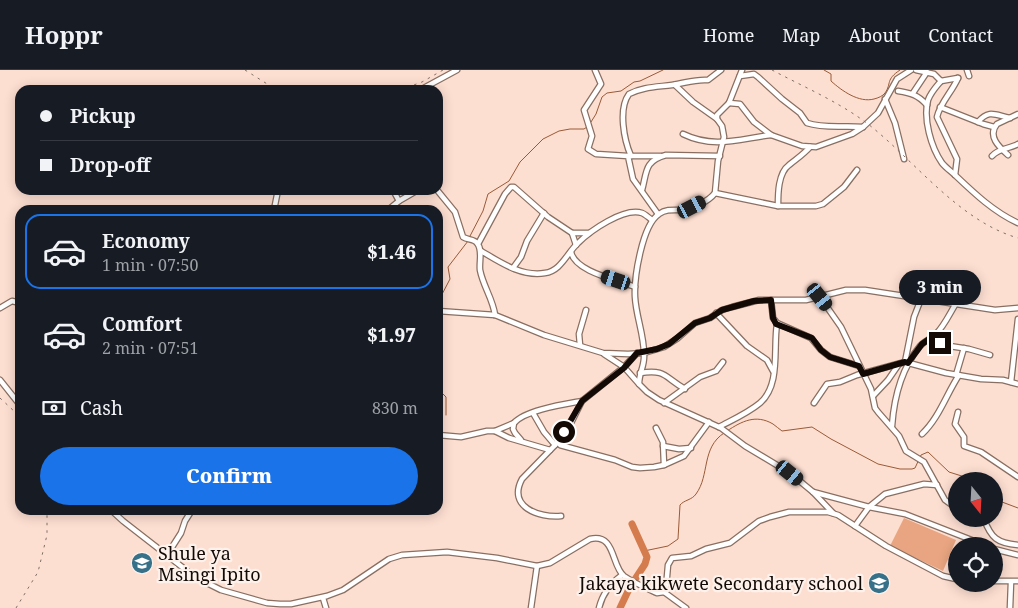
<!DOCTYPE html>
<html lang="en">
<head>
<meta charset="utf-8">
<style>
  body { margin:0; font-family:"Noto Serif",serif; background:#242831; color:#f1f3f6; height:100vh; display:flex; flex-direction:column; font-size:19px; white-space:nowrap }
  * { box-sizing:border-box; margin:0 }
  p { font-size:16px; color:#9ea1a6 }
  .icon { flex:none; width:28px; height:28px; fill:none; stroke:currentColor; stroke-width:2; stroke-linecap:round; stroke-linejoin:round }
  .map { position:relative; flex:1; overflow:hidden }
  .details { position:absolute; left:15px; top:135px; width:428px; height:310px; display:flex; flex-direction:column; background:#171b24; border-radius:15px; box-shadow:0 2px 12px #0003 }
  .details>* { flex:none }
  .guide { position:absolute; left:15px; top:15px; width:428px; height:110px; border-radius:15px; box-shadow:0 2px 12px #0003; display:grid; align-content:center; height:110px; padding:0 25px; background:#171b24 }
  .needle { width:32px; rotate:162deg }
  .controls { position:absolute; left:948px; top:402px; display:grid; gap:10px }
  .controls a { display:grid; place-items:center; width:55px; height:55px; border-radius:50%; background:#171b24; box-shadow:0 2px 12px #0003; font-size:25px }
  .end { position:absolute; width:22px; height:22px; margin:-11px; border:6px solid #130a06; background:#fff; box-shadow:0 0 0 2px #fff }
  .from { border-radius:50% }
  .bubble { position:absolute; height:35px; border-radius:18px; background:#171b24; box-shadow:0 2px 12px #0003; font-size:16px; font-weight:800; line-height:35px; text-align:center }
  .car { position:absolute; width:15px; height:30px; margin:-15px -8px; border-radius:6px; box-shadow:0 0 4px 1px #0007; background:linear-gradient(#222 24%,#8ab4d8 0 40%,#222 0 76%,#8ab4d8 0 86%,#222 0) }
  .guide b { display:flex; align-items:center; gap:18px; height:48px; font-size:19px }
  .guide b+b { border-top:1px solid #363941 }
  .guide i { width:12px; height:12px; background:#f1f3f6 }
  ul { padding:9px 0 0; list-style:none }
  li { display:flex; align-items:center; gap:15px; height:75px; margin:0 10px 8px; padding:0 15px; border:2px solid transparent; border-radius:15px }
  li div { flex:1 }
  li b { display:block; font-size:19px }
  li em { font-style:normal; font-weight:800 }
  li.selected { border-color:#1a73e8 }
  li>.icon { width:45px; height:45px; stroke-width:1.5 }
  .pay { display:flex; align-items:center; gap:12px; height:55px; padding:0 25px; font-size:19px }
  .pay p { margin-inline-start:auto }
  .button { display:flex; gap:10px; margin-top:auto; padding:10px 25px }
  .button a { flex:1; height:58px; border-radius:30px; background:#1a73e8; color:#fff; font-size:20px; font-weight:800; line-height:58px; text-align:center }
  header { display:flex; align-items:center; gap:30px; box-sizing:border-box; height:70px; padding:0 25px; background:#171b24; border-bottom:1px solid #363941 }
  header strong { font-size:24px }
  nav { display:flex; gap:28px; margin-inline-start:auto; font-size:18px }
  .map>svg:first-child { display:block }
</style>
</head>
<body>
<header>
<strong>Hoppr</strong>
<nav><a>Home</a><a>Map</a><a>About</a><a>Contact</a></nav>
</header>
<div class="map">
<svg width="1018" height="538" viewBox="0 0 1018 538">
  <rect width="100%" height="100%" fill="#fddfd1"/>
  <path fill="#e9a581" d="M904,448L956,470L943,501L890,476Z"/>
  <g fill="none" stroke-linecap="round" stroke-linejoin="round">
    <g stroke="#9a5a38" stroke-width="1">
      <path d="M824,0L831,4V11C842,21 859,33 874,29C878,28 883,26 885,23C892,13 885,10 900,0"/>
      <path d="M591,52L596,44L602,27L607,23L621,21L634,12L640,11L663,0"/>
      <path d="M469,168L483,141L488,124L509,111L520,92L543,69L559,61L570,59H584L587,57"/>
      <path d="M438,232L450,209L448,197L468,171"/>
      <path d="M438,319L446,327V345"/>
      <path d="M727,361C742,351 756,344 773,354C776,356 779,359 782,361L812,357L831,369L878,394L900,399H912L915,398L921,385L928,382L949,402L968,408L974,411"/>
      <path d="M994,429L1018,438"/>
      <path d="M644,481L668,476L678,469L680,435C684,430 692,430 696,424C710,405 701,378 724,363"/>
    </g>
    <path stroke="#d47c4d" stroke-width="7" d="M620,538L630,517L645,494L647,487L632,454"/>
    <g stroke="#896f62" stroke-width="7">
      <g id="minor">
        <path d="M595,0L601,14L584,40L592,66L588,79L596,84L628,86L633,109L658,144"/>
        <path d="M742,0L729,33L717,45V49L722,56L724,67L718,91L715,123C708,132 692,139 681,140C673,140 666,139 659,144C642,155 634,208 635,227C636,246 644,265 644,284C645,295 639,303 639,314L647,322L659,330L721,358L745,376L790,403L813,422L833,443"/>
        <path d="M916,0L934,4L941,11L958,8"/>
        <path d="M967,0L969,6"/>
        <path d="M740,6L754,4L758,7L782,29L800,43L807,53C825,59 845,55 863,57"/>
        <path d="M941,11C936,17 931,22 928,30C923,49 931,77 942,93C946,98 952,102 956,106C975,124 994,142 1018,153"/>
        <path d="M675,15L693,32L717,49"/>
        <path d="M420,20L457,0"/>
        <path d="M898,21C911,23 918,25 927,35"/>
        <path d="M913,23L927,2"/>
        <path d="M885,29L895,53L904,89"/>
        <path d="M729,33L740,34L754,52L771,65L802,76L816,77L852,64L863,57L878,43L897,9L911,0"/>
        <path d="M940,37L983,54L994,57"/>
        <path d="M978,52C989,39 995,45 1010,48"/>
        <path d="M683,64C714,79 739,69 771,65"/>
        <path d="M1008,85C999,77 987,66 997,54L1018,44"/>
        <path d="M628,86H661"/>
        <path d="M631,86C624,70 618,39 629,24C642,17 657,17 672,15C686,13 694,9 708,10L721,0"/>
        <path d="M992,86C999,78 1009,79 1018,74"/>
        <path d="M955,105L957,89L937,47C940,33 952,22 958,8"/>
        <path d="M393,120L399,131"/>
        <path d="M437,120L455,142L463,167C468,170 474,169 477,173C483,180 479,191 480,200C483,216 493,229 495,245"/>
        <path d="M642,120C647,102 644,91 666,85L720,86"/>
        <path d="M715,123L778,136H816L823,134L844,117L857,100"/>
        <path d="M778,136C778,124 778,103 789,95C796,89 803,85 810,77"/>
        <path d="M273,140L275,135L278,120"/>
        <path d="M388,140L399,131L418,120"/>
        <path d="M572,163H589"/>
        <path d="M478,174L505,124L511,117H514L548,147L572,163L576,175"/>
        <path d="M481,181C500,192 521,207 545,203C561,201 567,183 578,173C590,161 624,137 642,143C645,144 649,148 652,150"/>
        <path d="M571,182C575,202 618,210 635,217"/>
        <path d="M513,198L521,187L527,171L544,143"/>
        <path d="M820,227L841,257L871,319L875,338L878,342L899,366L906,381L924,392L945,430L956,438"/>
        <path d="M771,230L773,248L777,253L811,268L821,280L830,287L859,296"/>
        <path d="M0,238L12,231L20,233"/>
        <path d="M438,241L495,245L544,265L603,283L628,284L644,283L664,277L678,268L695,253L710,248L722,240L732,237L759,230H806L846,220H865L995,240L1018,238"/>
        <path d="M716,243L747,276L767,290L773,301"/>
        <path d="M935,265L943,275L969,279L990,285"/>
        <path d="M580,275L579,264L586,240"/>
        <path d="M637,283L624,297L582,331L571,353L558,370L560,375L615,390L632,397L640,398L654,397L664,395L684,386L709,352"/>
        <path d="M604,284L624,297L639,314"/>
        <path d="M905,292L914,247L921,229"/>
        <path d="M640,303C666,299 664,307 685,319"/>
        <path d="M956,305L964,278"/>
        <path d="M0,310L20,335"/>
        <path d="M1011,312L1018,249"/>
        <path d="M873,326L888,310L899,294"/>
        <path d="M664,333L700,307L716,301L723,292"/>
        <path d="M814,333L827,314L840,312L857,305L905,292L946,303L981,309L1003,310L1018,314"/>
        <path d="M958,342L955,354L964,367V376L981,382L1018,407"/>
        <path d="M533,343L544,362L555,375"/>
        <path d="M892,356C894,328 901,299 920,276C924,271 931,269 936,264C944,256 949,245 955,235"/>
        <path d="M719,357C732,350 748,343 760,333C781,315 773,278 777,254"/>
        <path d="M656,358L663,372L664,395"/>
        <path d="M495,361L514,353"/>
        <path d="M922,364C939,348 946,325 959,305"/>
        <path d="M438,365L461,367L487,361H495L509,368L550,380"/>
        <path d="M521,370L515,363L513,359L514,353C525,340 566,334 582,331"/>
        <path d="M558,372L522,409C507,437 539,448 561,446"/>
        <path d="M663,376L679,379L691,378"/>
        <path d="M813,422L869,437L905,444L987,476"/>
        <path d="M111,440L123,451L195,507L221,520L267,533L280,534H291L327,526L343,520L389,489L402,485L447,482L497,488L537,496L550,493L590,469C616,463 611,496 624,506C634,513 646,518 657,523L664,522L666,518L668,495L672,488L691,486L706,479L730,473L759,451L770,447L789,442H828L838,445L886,476L943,506L956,509"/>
        <path d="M984,449C991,468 997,473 1018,475"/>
        <path d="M855,456L869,437L885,424L924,414L937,415"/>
        <path d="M994,479L1018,485"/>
        <path d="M167,485L181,463L185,451L192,440"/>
        <path d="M994,511H1018"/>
        <path d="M664,522L686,538"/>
        <path d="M323,528L326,538"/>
        <path d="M531,538L537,496"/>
        <path d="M599,538C602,525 611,513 622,505"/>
        <path d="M1010,538L1011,512"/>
      </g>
    </g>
    <use href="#minor" stroke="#fff" stroke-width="4.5"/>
    <g stroke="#826f66" stroke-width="1" stroke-dasharray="2.5 5" stroke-linecap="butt">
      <path d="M245,0L272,17L281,20"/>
      <path d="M772,0C804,17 839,32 868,54C915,91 959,151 1018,168"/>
      <path d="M400,20L422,12L443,0"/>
      <path d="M0,328L15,342L20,352"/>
      <path d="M16,538L38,502L47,465V440"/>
    </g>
  </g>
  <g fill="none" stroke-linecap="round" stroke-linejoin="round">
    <path stroke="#130a06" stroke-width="6" d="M564,362L582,331L624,298L637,283L657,279L669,274L695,253L710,248L722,240L754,231L771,230L773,248L776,254L812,268L821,280L830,287L859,296L863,304L905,292L908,293L922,274L935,265L940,273"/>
  </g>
  <defs>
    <g id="school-disc" transform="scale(1.125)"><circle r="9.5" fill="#367189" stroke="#fdf1eb"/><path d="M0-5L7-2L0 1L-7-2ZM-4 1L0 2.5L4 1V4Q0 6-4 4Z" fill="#fff"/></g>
  </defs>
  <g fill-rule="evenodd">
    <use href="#school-disc" x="142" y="493"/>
    <use href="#school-disc" x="879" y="513"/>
  </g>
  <g text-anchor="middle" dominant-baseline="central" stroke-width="4.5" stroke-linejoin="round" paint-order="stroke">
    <g font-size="18" fill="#130a06" stroke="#fdf1eb" text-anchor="start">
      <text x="158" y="483">Shule ya<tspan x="158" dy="21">Msingi Ipito</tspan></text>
      <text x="863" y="513" text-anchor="end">Jakaya kikwete Secondary school</text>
    </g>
  </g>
</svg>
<div class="controls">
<a><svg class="needle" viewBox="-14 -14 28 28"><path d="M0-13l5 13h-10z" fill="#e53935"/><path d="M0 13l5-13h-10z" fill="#9ea1a6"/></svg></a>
<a><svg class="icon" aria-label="locate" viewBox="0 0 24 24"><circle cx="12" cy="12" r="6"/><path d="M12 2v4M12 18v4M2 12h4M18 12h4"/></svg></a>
</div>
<i class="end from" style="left:564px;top:362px"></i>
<i class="end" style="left:940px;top:273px"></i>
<div class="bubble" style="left:899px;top:200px;width:82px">3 min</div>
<i class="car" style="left:692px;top:137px;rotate:63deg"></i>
<i class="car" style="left:616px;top:210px;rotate:288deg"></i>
<i class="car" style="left:820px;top:227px;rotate:141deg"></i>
<i class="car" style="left:790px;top:403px;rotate:129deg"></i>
<div class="guide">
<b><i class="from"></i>Pickup</b>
<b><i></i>Drop-off</b>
</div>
<section class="details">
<ul>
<li class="selected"><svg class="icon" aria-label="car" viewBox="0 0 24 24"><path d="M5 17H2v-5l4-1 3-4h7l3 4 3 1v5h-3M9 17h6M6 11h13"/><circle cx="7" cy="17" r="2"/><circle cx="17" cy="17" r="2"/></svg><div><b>Economy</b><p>1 min · 07:50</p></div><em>$1.46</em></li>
<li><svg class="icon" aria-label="car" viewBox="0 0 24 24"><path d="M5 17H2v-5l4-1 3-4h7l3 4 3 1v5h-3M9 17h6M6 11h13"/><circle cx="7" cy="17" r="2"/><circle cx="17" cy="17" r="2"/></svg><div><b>Comfort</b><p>2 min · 07:51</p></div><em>$1.97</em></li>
</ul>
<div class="pay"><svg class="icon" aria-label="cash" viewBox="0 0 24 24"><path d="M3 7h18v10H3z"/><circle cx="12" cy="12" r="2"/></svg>Cash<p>830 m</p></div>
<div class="button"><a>Confirm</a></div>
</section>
</div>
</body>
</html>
